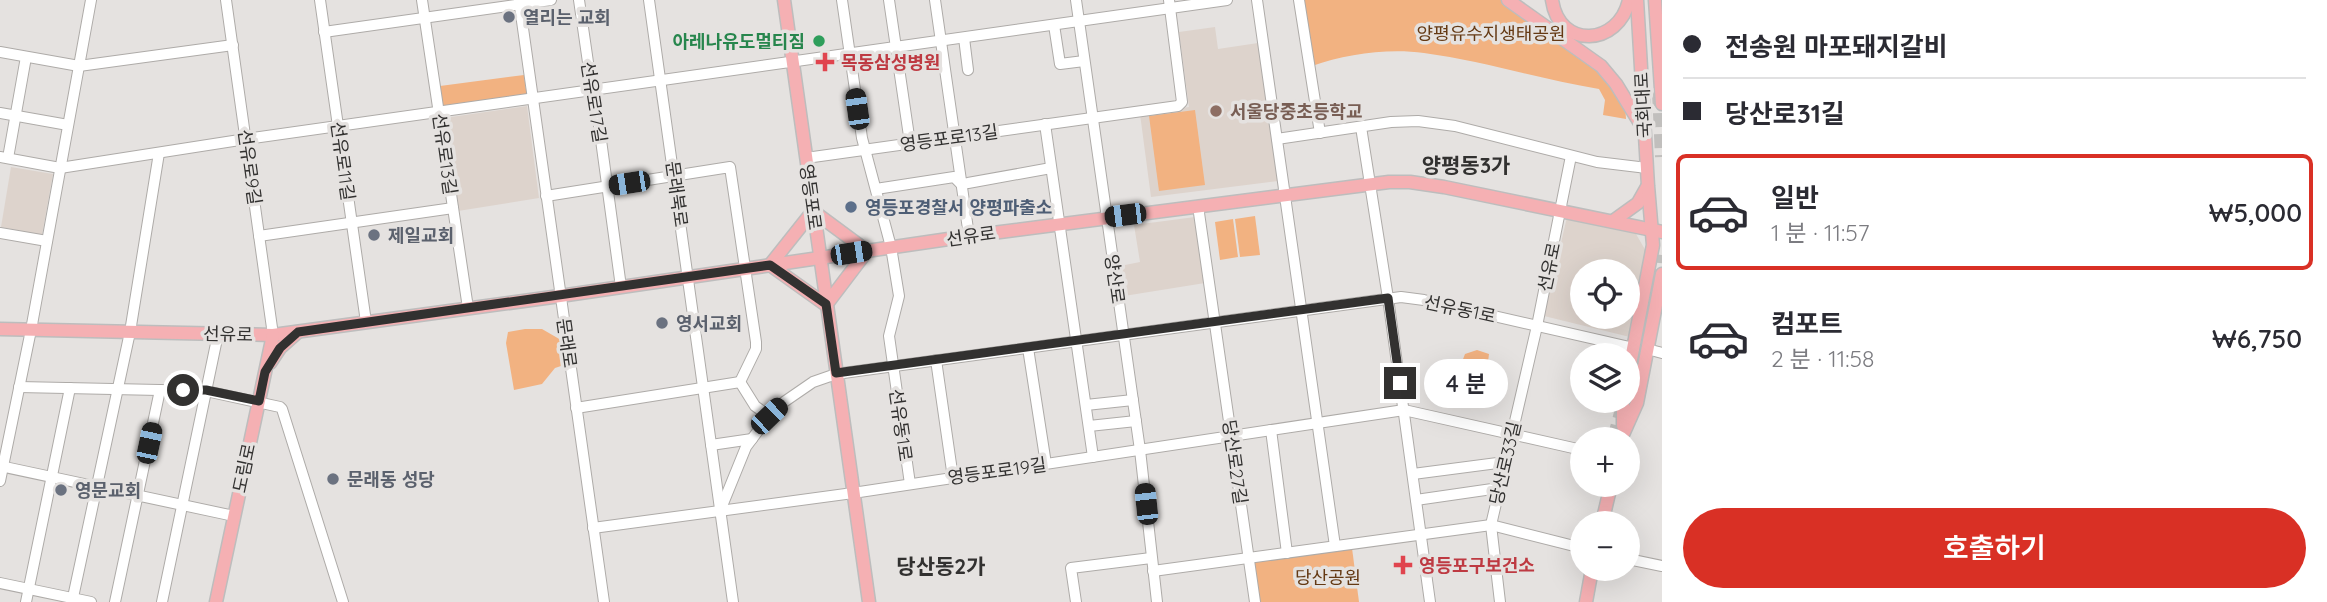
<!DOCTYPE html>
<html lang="ko">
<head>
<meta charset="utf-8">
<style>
  body { margin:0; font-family:Quicksand,"Noto Sans KR",sans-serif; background:#f2f2f3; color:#2b2b33; height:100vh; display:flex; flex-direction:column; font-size:26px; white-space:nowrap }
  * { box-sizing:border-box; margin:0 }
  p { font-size:23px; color:#7c7c81 }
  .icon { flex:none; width:38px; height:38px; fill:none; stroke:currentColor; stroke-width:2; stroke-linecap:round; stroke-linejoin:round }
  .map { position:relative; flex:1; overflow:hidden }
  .drawer { display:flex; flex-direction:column; background:#fff; width:665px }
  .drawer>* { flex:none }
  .hud { display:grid; align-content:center; height:154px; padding:0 21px; background:#fff }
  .fabs { position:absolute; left:1570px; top:259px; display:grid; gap:14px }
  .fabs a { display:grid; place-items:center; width:70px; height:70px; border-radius:50%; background:#fff; box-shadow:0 7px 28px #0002; font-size:35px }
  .end { position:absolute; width:32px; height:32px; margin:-16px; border:9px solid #323130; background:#fff; box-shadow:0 0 0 4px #fff }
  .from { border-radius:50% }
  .bubble { position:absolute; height:49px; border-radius:24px; background:#fff; box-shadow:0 7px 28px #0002; font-size:23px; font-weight:600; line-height:49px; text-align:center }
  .car { position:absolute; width:21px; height:42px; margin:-21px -10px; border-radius:9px; box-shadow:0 0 5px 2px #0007; background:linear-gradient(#222 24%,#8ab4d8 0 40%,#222 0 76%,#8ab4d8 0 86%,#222 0) }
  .hud b { display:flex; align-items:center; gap:24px; height:66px; font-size:26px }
  .hud b+b { border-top:2px solid #e1e1e2 }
  .hud i { width:18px; height:18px; background:#2b2b33 }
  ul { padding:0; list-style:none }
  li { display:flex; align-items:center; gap:21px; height:116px; margin:0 14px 10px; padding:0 7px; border:4px solid transparent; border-radius:10px }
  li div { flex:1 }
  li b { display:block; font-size:26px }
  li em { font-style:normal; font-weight:600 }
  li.selected { border-color:#d93025 }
  li>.icon { width:63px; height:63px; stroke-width:1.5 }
  .action { display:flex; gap:14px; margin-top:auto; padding:14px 21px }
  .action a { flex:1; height:80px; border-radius:42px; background:#d93025; color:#fff; font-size:28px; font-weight:600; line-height:80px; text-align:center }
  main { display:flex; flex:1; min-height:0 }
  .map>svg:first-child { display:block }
</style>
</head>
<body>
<main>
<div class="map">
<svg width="1662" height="602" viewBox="0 0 1662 602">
  <rect width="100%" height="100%" fill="#e5e2e0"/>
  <g fill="#ddd3cc" fill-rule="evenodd">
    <path d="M1215,27L1218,49L1258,43L1278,181L1151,197L1140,114L1189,107L1179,32Z"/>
    <path d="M527,106L539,198L458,211L446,122L451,117Z"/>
    <path d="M11,167L53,174L42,235L1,227Z"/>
    <path d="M1195,217L1205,283L1124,296L1120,266L1140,262L1134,225Z"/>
    <path d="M1567,217L1636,234L1647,253L1630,337L1544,316ZM1582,271H1628V317H1582Z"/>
  </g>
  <g fill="#f2b281">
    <path d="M1302,0H1503L1597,66L1625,104L1626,119L1603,115L1605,100L1599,89C1540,79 1483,61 1424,53C1388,48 1346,54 1312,66Z"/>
    <path d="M524,75L527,97L442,109L440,86Z"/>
    <path d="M1195,110L1205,185L1159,191L1149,116Z"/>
    <path d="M1255,216L1260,255L1240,257L1235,219Z"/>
    <path d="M1233,219L1238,257L1220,260L1215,222Z"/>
    <path d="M525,329H542L561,340L564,365L555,368L542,384L514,390L506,343L508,332Z"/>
    <path d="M1477,350L1489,354L1488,362L1475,364L1470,370L1460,367L1465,354Z"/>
    <path d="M1352,548L1359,602H1259L1253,562Z"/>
  </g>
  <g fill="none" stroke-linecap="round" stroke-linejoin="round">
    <g stroke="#c1bfbd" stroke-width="14" stroke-dasharray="14 7" stroke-linecap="butt">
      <path d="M1659,92L1662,157"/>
      <path d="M1659,284L1662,255"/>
      <path d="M1614,439L1622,409"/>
    </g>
    <g stroke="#aeaba8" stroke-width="12">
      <g id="minor">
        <path d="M226,0L273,335"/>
        <path d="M320,0L366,322"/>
        <path d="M422,0L468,308"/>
        <path d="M519,0L604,602"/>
        <path d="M579,0L592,90L595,96L621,287"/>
        <path d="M649,0L733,602"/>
        <path d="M842,0L862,138L891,247L899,296L889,336L910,484"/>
        <path d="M889,0L910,143"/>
        <path d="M935,0L969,236"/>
        <path d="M1076,0L1140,450L1157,602"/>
        <path d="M1257,0L1335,546"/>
        <path d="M1299,0L1320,133"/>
        <path d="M1054,25L1060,64L1084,61"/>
        <path d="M324,32L551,0"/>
        <path d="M964,38L968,70"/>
        <path d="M0,52L79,66L233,45"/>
        <path d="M0,113L68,125"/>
        <path d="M1045,124L1093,457"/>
        <path d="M1361,127L1388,298L1430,602"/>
        <path d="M1277,139L1391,122L1418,121L1455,126L1597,162L1647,168"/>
        <path d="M0,157L60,168L246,139L1227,0"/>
        <path d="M8,158L26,57"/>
        <path d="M806,158L1178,106L1182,102L1169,0"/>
        <path d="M876,189L954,177L961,184L968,183L1051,168"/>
        <path d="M546,196L730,167L756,342V349L740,382"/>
        <path d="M1198,206L1255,602"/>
        <path d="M0,233L47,241"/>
        <path d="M259,236L453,208"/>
        <path d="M1028,348L1046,464"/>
        <path d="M1647,349L1662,353"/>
        <path d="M936,360L953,478"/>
        <path d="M740,382L755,406L769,416"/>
        <path d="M19,387L206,391L280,407L282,409L343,602"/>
        <path d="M1086,405L1133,400"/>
        <path d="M576,408L740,382"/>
        <path d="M1089,426L1136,421"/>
        <path d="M1271,430L1287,553"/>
        <path d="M711,445L752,439"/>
        <path d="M0,466L234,516"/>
        <path d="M1413,474L1505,462"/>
        <path d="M0,481L31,330L91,0"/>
        <path d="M1416,500L1499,488"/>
        <path d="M720,511L746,447L769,416L781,404L813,382L836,374L1401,297L1424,300L1634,348"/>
        <path d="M593,528L853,493L1404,410L1582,450"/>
        <path d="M1628,559L1662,566"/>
        <path d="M1153,571L1491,525L1582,548"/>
        <path d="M0,583L91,602"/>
        <path d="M26,602L70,388"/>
        <path d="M72,602L130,332L159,153"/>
        <path d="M115,602L160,390"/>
        <path d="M162,602L218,334"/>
        <path d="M1076,602L1071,568L1151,558"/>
        <path d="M1500,602L1491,525L1537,326L1571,156"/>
      </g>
    </g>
    <g stroke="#bdbdbd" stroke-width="15">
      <g id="major">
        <path d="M784,0L869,602"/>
        <path d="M1508,0L1601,66L1616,84L1643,128"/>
        <path d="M1552,0C1559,50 1619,46 1629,0"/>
        <path d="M1655,0L1662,104"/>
        <path d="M813,211L867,251L826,305L770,265Z"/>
        <path d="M1613,221L1638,203L1647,187"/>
        <path d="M0,329L273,335L560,296L969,236L1389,182H1410L1444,187L1662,232"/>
        <path d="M270,363L280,348L298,332"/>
        <path d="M1628,375L1653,245L1648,186L1637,0"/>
        <path d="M1623,426V401"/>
        <path d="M1621,439L1637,403L1662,274"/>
        <path d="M1602,523L1611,485"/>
        <path d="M216,602L273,335"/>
        <path d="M1586,602L1592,569"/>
      </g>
    </g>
    <use href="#minor" stroke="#fff" stroke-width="10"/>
    <use href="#major" stroke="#f5b0b3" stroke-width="12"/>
  </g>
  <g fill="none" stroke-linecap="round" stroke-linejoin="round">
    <path stroke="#323130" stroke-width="9" d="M183,390H206L259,401L265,372L280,348L298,332L770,265L826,304L836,373L1388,298L1400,383"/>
  </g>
  <g fill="#6b7280" stroke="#e5e2e0" stroke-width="2.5">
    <circle cx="509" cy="17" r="7"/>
    <circle cx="374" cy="235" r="7"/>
    <circle cx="662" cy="323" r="7"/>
    <circle cx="333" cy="479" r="7"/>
    <circle cx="61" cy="490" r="7"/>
  </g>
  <circle fill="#2e9e5b" stroke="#e5e2e0" stroke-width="2.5" cx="819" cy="41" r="7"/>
  <g fill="#e0444e" stroke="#e5e2e0" stroke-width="2.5">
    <path d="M821.5 51.5h7v7h7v7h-7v7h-7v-7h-7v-7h7z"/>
    <path d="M1399.5 554.5h7v7h7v7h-7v7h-7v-7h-7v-7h7z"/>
  </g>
  <circle fill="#8d6e63" stroke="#e5e2e0" stroke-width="2.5" cx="1216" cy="111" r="7"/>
  <circle fill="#5c6f8a" stroke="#e5e2e0" stroke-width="2.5" cx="851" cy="207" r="7"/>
  <g text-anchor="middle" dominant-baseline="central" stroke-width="7" stroke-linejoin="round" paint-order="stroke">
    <g font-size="18" font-weight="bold" fill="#5b616d" stroke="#e5e2e0" text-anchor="start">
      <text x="523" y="17">열리는 교회</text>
      <text x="388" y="235">제일교회</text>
      <text x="676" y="323">영서교회</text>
      <text x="347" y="479">문래동 성당</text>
      <text x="75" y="490">영문교회</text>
    </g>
    <g font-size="18" fill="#643913" stroke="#e5e2e0">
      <text x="1491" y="33">양평유수지생태공원</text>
      <text x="1328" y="577">당산공원</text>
    </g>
    <g font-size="18" font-weight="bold" fill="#27864d" stroke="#e5e2e0" text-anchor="end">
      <text x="805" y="41">아레나유도멀티짐</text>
    </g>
    <g font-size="18" font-weight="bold" fill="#be3a42" stroke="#e5e2e0" text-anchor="start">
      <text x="841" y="62">목동삼성병원</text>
      <text x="1419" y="565">영등포구보건소</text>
    </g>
    <g font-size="18" fill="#323130" stroke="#e5e2e0">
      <text transform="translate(594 102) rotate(81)">선유로17길</text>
      <text transform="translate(1643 105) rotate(-93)">국회대로</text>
      <text transform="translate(949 138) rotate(-8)">영등포로13길</text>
      <text transform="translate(445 154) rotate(82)">선유로13길</text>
      <text transform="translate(343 161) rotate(82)">선유로11길</text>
      <text transform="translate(250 167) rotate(82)">선유로9길</text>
      <text transform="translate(677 194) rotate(82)">문래북로</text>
      <text transform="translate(811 197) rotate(82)">영등포로</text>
      <text transform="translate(971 236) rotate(-8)">선유로</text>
      <text transform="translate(1549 267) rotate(-78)">선유로</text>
      <text transform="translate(1115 279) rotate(82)">양산로</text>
      <text transform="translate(1460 309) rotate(12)">선유동1로</text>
      <text transform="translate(228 334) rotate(1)">선유로</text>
      <text transform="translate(567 343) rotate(82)">문래로</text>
      <text transform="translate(901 425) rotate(82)">선유동1로</text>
      <text transform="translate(1235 462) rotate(82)">당산로27길</text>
      <text transform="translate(1505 463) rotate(-77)">당산로33길</text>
      <text transform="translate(244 468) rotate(-78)">도림로</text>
      <text transform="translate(997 471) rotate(-8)">영등포로19길</text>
    </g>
    <g font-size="18" font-weight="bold" fill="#785e54" stroke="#e5e2e0" text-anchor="start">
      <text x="1230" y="111">서울당중초등학교</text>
    </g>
    <g font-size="18" font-weight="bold" fill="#4e5e75" stroke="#e5e2e0" text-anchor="start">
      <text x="865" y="207">영등포경찰서 양평파출소</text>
    </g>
    <g font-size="21" font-weight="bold" fill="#323130" stroke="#e5e2e0">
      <text x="1466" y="165">양평동3가</text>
      <text x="941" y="566">당산동2가</text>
    </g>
  </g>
</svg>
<div class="fabs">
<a><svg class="icon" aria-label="locate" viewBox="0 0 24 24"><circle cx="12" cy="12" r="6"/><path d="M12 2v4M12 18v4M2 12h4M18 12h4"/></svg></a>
<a><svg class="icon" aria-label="layers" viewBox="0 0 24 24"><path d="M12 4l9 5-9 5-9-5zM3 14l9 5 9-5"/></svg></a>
<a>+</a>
<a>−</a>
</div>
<i class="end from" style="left:183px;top:390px"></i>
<i class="end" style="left:1400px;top:383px"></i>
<div class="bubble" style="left:1424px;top:359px;width:84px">4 분</div>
<i class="car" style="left:857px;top:109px;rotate:352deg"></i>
<i class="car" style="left:629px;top:183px;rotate:261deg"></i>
<i class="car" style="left:1125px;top:215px;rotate:263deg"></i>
<i class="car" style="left:851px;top:253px;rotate:81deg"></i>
<i class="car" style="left:769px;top:416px;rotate:46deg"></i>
<i class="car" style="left:149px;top:443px;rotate:12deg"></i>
<i class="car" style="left:1146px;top:504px;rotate:354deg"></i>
</div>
<section class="drawer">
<div class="hud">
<b><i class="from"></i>전송원 마포돼지갈비</b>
<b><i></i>당산로31길</b>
</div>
<ul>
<li class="selected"><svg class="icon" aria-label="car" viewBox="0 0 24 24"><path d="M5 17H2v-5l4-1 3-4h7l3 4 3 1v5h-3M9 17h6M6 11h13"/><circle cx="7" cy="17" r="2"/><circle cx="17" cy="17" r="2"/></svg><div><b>일반</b><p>1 분 · 11:57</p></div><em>₩5,000</em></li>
<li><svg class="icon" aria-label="car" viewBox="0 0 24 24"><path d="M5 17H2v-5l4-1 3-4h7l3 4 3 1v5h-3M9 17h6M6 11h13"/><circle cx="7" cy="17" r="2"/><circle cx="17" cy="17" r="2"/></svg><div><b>컴포트</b><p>2 분 · 11:58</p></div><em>₩6,750</em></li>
</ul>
<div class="action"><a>호출하기</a></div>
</section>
</main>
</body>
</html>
